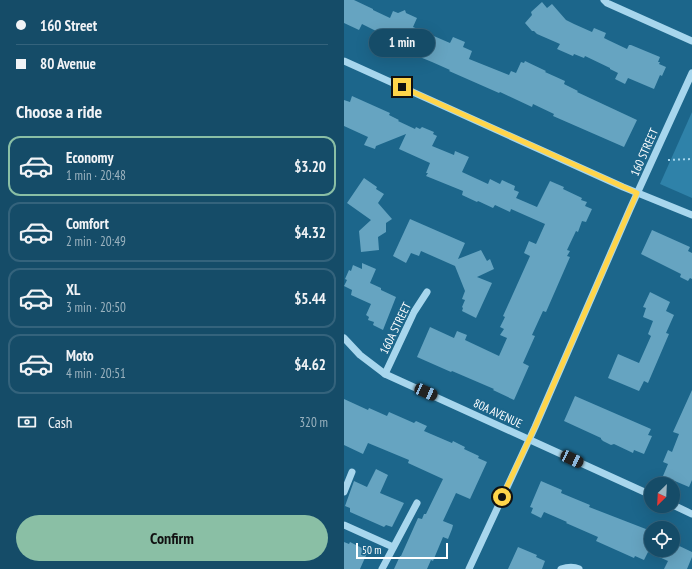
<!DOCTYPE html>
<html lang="en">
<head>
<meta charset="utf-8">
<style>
  body { margin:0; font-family:"PT Sans Narrow",sans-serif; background:#1e536e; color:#f1f3f6; height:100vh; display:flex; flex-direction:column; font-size:15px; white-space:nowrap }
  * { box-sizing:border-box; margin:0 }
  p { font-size:13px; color:#9db4c0 }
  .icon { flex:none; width:22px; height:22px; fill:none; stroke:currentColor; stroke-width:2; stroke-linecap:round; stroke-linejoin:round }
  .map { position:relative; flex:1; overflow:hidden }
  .drawer { display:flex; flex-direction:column; background:#154c68; width:344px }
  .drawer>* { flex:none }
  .top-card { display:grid; align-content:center; height:88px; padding:0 16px; background:#154c68 }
  .needle { width:26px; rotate:204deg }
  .controls { position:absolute; left:300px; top:477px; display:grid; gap:8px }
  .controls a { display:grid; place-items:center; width:36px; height:36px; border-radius:50%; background:#154c68; box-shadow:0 4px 16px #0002,0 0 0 1px #34637c; font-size:20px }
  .scale { position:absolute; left:12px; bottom:10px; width:92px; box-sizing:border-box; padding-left:4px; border:2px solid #fff; border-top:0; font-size:11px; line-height:14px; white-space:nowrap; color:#fff; -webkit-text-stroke:3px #1c668b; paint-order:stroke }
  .end { position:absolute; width:18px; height:18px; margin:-9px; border:5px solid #ffd54a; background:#111; box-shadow:0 0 0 2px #111 }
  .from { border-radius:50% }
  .bubble { position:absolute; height:28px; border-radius:14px; background:#154c68; box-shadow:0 4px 16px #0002,0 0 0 1px #34637c; font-size:13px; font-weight:700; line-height:28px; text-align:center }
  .car { position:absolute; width:12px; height:24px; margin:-12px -6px; border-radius:5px; box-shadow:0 0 3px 1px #0007; background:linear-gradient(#222 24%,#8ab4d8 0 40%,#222 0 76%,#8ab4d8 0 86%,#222 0) }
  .top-card b { display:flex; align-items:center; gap:14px; height:38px; font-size:15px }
  .top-card b+b { border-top:1px solid #34637c }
  .top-card i { width:10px; height:10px; background:#f1f3f6 }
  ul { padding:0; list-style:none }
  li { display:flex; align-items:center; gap:12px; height:60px; margin:0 8px 6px; padding:0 8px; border:2px solid #34637c; border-radius:12px }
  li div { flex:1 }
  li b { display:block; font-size:15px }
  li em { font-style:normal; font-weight:700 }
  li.current { border-color:#8abfa5 }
  li>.icon { width:36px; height:36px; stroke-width:1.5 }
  h2 { padding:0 16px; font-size:18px; line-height:48px }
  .pay { display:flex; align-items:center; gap:10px; height:44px; padding:0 16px; font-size:15px }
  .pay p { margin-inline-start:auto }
  .button { display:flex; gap:8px; margin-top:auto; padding:8px 16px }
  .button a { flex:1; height:46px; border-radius:24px; background:#8abfa5; color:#111; font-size:16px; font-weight:700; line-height:46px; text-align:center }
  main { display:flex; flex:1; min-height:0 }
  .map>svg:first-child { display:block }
</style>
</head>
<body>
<main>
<section class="drawer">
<div class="top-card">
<b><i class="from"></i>160 Street</b>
<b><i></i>80 Avenue</b>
</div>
<h2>Choose a ride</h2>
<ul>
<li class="current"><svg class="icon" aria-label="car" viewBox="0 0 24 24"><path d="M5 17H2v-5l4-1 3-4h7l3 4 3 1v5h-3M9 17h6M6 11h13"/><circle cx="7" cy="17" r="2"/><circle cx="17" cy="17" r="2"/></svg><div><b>Economy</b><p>1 min · 20:48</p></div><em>$3.20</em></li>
<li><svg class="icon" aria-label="car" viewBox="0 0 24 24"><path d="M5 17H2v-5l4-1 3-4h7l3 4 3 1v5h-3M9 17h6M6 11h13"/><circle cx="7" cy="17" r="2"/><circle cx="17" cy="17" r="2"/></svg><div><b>Comfort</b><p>2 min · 20:49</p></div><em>$4.32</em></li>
<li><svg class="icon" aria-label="car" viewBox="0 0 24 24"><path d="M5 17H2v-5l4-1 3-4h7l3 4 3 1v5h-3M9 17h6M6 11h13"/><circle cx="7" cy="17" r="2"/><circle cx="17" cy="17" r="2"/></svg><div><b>XL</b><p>3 min · 20:50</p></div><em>$5.44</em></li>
<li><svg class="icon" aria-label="car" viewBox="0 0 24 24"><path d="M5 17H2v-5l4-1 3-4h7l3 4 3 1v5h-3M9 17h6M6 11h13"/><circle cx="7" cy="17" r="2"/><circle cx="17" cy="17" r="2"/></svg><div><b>Moto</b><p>4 min · 20:51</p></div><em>$4.62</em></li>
</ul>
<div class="pay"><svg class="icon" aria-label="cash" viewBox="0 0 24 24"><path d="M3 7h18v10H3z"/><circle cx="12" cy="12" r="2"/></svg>Cash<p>320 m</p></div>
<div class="button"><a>Confirm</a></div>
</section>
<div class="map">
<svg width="348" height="569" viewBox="0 0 348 569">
  <rect width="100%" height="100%" fill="#1c668b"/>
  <path fill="#2f82a9" d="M348,112V198L316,184Z"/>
  <g fill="#66a4c1">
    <path d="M0,0H10L29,9V10L46,18L49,11L54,13L61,10L62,13L73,18L69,27L106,43L109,37L121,42L119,47L128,51L125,59L165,75L167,71L172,73L177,62L180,63L181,61L202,71L201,72L221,81L220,84L234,91L233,92L293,120L280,147L209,116L210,114L189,104L188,107L156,92L155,93L105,71L106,70L88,62L44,44L35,40L38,34L18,24L15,30L0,23Z"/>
    <path d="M198,2L203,8L208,4L222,20L230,24L248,32L250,28L262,33L260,38L264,40L283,49L285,45H287L316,57L314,62H316L315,64L322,67L318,76L316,75L310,89L284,78L281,84L271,79L274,73L266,69V68L241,56L240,58L230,54L229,56L213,49L216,44L193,34L190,31H188L181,23L188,15L187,12Z"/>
    <path d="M8,96L46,113L45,115L55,120L54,121L71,129L72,127L76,129L78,127L90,132L89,134L93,136L88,146L110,155L111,151L125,157L118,172L144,184L146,179L156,184L158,180L171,186L170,190L175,192L172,198L193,207L206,181L220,187L219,189L238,198L237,200L243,202L241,206L248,209L242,222L238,221L234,232L232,231L223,250L226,251L223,256L226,257L202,312L199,311L188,335L191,336L179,363L185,366L170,400L149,390L150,389L108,371L107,372L73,357L86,327L110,338L113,331L123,335L121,340L155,356L163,338L156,335L160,329L156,327L161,317L159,316L186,256L180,253L185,241L192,244L201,224L167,209L166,212L151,205L149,208L134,201L133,202L118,195L119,191L82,176L84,173H82L86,163L55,149L62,134L32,146L31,149L20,145L24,137L0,126V100L6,102Z"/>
    <path d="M20,178L33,187L32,189L40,194L34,203L48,219L42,223V232L34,237L35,250L17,252L15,231L27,220L3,203Z"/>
    <path d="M66,219L121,243L114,259L137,250L143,261L146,259L150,269L133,277L148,283L132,318L118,311L119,308L118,307L121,300L118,299L121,291L111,266L77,251L75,256L67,253L62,263L49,256Z"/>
    <path d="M308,230L346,247L344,251L348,253V279L346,278L344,281L336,277L337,274L297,254Z"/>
    <path d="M18,263L32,269L26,283L37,288V290L52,297L39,330L29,325L30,322L24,320L25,317L22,315L27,304L7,295L8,290L0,286L3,280L1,279L5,270L7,271L9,265L18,269Z"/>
    <path d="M306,292L326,302L322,311L330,315L322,333L325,334L304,383L300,381L295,391L264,378L274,354L295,363L307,336L304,334L309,321L299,317L302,308L299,307Z"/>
    <path d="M348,390V480L345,487L319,476L324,464L319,462L324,450L328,452L335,434L329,432Z"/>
    <path d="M231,396L307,429L304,435L308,436L300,454L290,450L289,453L270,444L267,445L259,441L257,439V438L220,421Z"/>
    <path d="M0,399L24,410L25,408L43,416L45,412L70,423L72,421L83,426L80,431L108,443L109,441L121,447L120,449L135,456L134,458L143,462L126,499L112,493L99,521L109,525L108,529L104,539L99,537L89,561L87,560L83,569H50L56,556H57L74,518L78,519L80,514H82L99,479L64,463L65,460L24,443L19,454L0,445Z"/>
    <path d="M32,469L44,475L36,493L60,503L48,527L42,525L40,527L6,512V508L1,506L10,481L23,487Z"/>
    <path d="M197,481L218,490L217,493L246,505L245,507L307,531V550H329V543L348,552V557L343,569H320L324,561L304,552L300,560L291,556L290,558L252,541L254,537L222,523L223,522L200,512L197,518L187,513L189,508L186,507Z"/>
    <path d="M0,542L5,544L6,542L24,551L16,569H0Z"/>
    <path d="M174,547L193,555L192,557L201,561L198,569H164Z"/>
  </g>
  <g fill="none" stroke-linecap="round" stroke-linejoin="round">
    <path stroke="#a7d6ed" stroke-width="2" stroke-dasharray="2 3" stroke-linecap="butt" d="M324,160L348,159"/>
    <g stroke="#a7d6ed" stroke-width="7">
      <path d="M260,0L263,3L348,41"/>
      <path d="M0,61L279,187L348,215"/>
      <path d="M0,338L16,355L41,374L307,495"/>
      <path d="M41,374L70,312L83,292"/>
      <path d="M0,492L8,472"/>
      <path d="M329,505L348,514"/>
      <path d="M0,525L49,547"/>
      <path d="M38,569L73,503"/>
      <path d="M125,569L191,427L286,209L348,73"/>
      <path d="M217,569C223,567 229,566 235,569"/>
    </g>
  </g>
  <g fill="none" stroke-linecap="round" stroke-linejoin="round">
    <path stroke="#ffd54a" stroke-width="5" d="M58,87L293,193L191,427L158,497"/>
  </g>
  <g text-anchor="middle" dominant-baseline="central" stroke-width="4" stroke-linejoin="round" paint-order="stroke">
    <g font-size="12" fill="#fff" stroke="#1c668b">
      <text transform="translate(300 152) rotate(-66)">160 STREET</text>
      <text transform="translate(51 328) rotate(-64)">160A STREET</text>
      <text transform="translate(154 413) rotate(25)">80A AVENUE</text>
    </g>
  </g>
</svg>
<div class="controls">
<a><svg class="needle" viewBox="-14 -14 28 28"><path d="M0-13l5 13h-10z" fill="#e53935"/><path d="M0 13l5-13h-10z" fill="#9db4c0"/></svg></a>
<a><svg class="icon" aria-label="locate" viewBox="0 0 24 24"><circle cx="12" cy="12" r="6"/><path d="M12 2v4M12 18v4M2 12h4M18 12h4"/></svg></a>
</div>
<div class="scale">50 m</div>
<i class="end from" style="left:158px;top:497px"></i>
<i class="end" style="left:58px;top:87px"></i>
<div class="bubble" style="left:25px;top:29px;width:66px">1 min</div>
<i class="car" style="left:82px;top:392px;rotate:114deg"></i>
<i class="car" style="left:228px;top:459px;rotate:115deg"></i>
</div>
</main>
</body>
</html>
